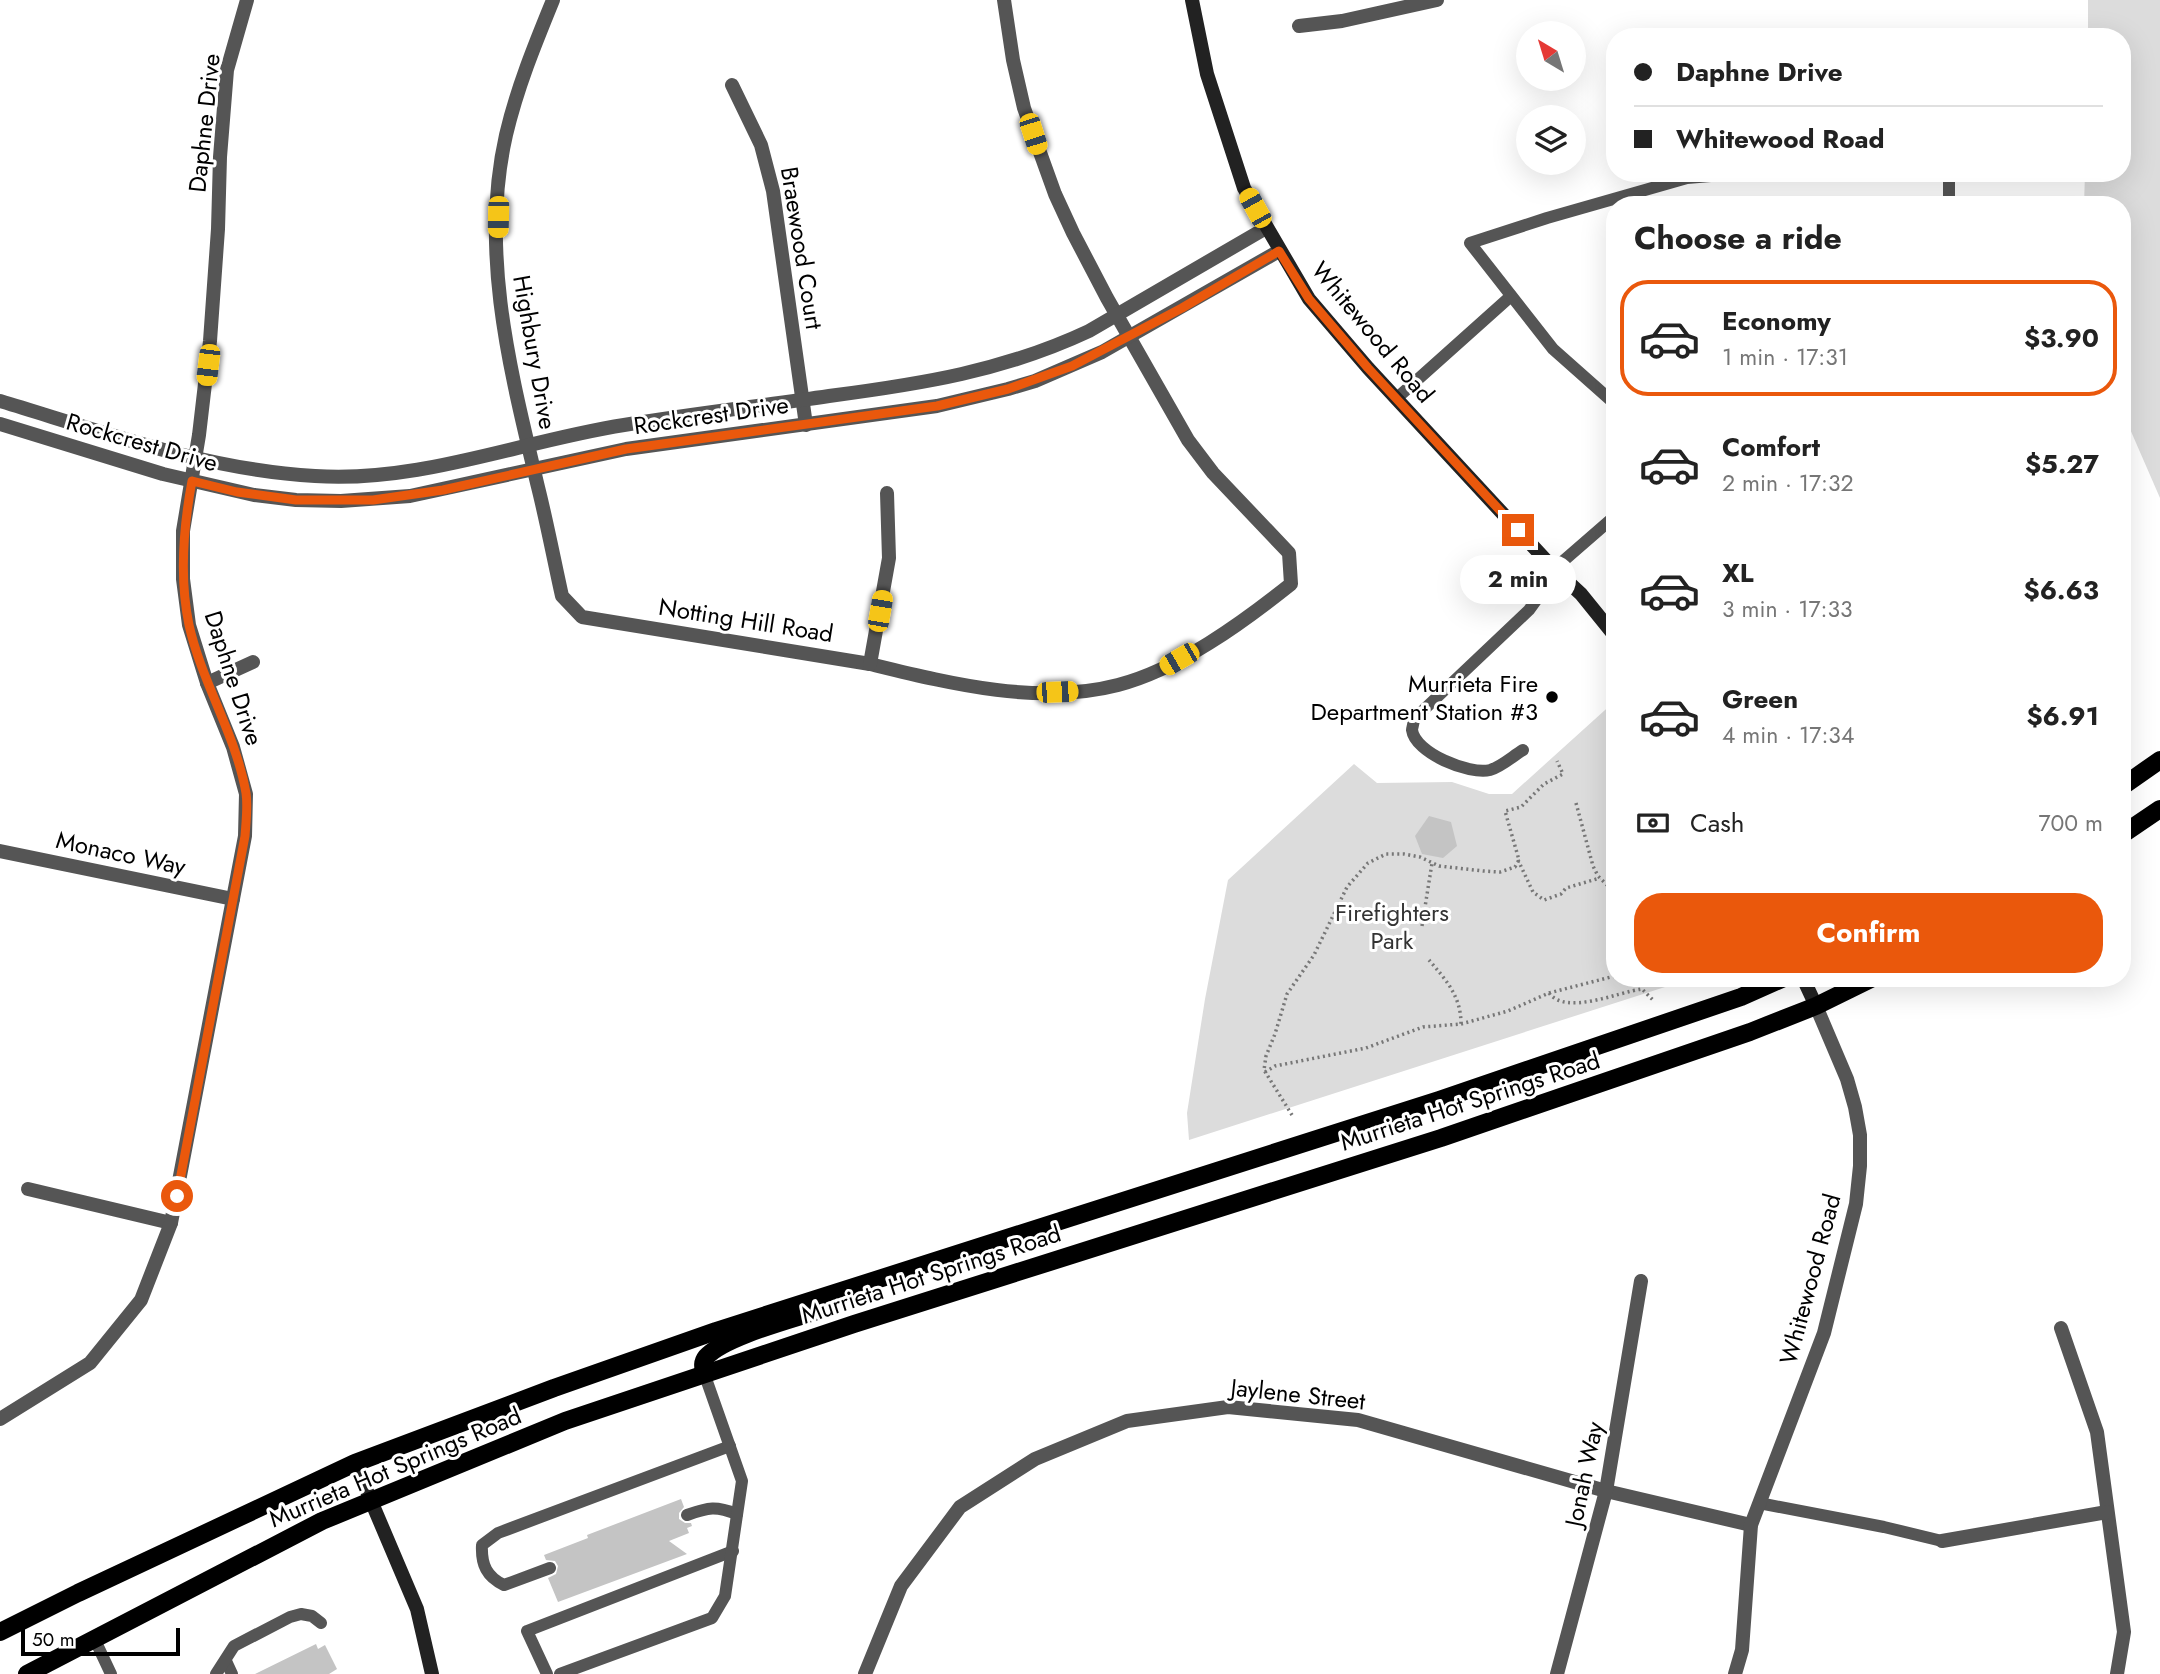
<!DOCTYPE html>
<html lang="en">
<head>
<meta charset="utf-8">
<style>
  body { margin:0; font-family:Jost,sans-serif; background:#f6f6f6; color:#222; height:100vh; display:flex; flex-direction:column; font-size:26px; white-space:nowrap }
  * { box-sizing:border-box; margin:0 }
  p { font-size:23px; color:#767676 }
  .icon { flex:none; width:38px; height:38px; fill:none; stroke:currentColor; stroke-width:2; stroke-linecap:round; stroke-linejoin:round }
  .map { position:relative; flex:1; overflow:hidden }
  .details { position:absolute; left:1606px; top:196px; width:525px; height:791px; display:flex; flex-direction:column; background:#fff; border-radius:28px; box-shadow:0 7px 28px #0002 }
  .details>* { flex:none }
  .banner { position:absolute; left:1606px; top:28px; width:525px; height:154px; border-radius:28px; box-shadow:0 7px 28px #0002; display:grid; align-content:center; height:154px; padding:0 28px; background:#fff }
  .needle { width:46px; rotate:322deg }
  .tools { position:absolute; left:1516px; top:21px; display:grid; gap:14px }
  .tools a { display:grid; place-items:center; width:70px; height:70px; border-radius:50%; background:#fff; box-shadow:0 7px 28px #0002; font-size:35px }
  .scale { position:absolute; left:21px; bottom:18px; width:159px; box-sizing:border-box; padding-left:7px; border:4px solid #000; border-top:0; font-size:19px; line-height:24px; white-space:nowrap; color:#000; -webkit-text-stroke:5px #fff; paint-order:stroke }
  .end { position:absolute; width:32px; height:32px; margin:-16px; border:9px solid #ea580c; background:#fff; box-shadow:0 0 0 4px #fff }
  .from { border-radius:50% }
  .bubble { position:absolute; height:49px; border-radius:24px; background:#fff; box-shadow:0 7px 28px #0002; font-size:23px; font-weight:700; line-height:49px; text-align:center }
  .car { position:absolute; width:21px; height:42px; margin:-21px -10px; border-radius:9px; box-shadow:0 0 5px 2px #0007; background:linear-gradient(#f5c518 24%,#345 0 40%,#f5c518 0 76%,#345 0 86%,#f5c518 0) }
  .banner b { display:flex; align-items:center; gap:24px; height:66px; font-size:26px }
  .banner b+b { border-top:2px solid #e0e0e0 }
  .banner i { width:18px; height:18px; background:#222 }
  ul { padding:0; list-style:none }
  li { display:flex; align-items:center; gap:21px; height:116px; margin:0 14px 10px; padding:0 14px; border:4px solid transparent; border-radius:28px }
  li div { flex:1 }
  li b { display:block; font-size:26px }
  li em { font-style:normal; font-weight:700 }
  li.on { border-color:#ea580c }
  li>.icon { width:63px; height:63px; stroke-width:1.5 }
  h2 { padding:0 28px; font-size:32px; line-height:84px }
  .pay { display:flex; align-items:center; gap:18px; height:77px; padding:0 28px; font-size:26px }
  .pay p { margin-inline-start:auto }
  .action { display:flex; gap:14px; margin-top:auto; padding:14px 28px }
  .action a { flex:1; height:80px; border-radius:28px; background:#ea580c; color:#fff; font-size:28px; font-weight:700; line-height:80px; text-align:center }
  .map>svg:first-child { display:block }
</style>
</head>
<body>
<div class="map">
<svg width="2160" height="1674" viewBox="0 0 2160 1674">
  <rect width="100%" height="100%" fill="#fff"/>
  <g fill="#dcdcdc">
    <path d="M2088,0H2160V498L2123,413V205H2084L2085,173H2123V37H2088Z"/>
    <path d="M1615,701V978H1693L1189,1140L1187,1113L1205,999L1228,880L1354,764L1377,783L1452,782L1489,794H1512Z"/>
  </g>
  <g fill="#c4c4c4">
    <path d="M1429,816L1451,822L1457,846L1443,858L1422,854L1415,836Z"/>
    <path d="M681,1499L684,1507L679,1513V1519L685,1523H691L692,1526L687,1528L689,1533L669,1541L687,1554L558,1602L548,1578L556,1574L558,1566L555,1561L546,1560L544,1555L588,1538L587,1535Z"/>
    <path d="M316,1644L318,1649L325,1645L337,1669L329,1674H255Z"/>
  </g>
  <g fill="none" stroke-linecap="round" stroke-linejoin="round">
    <g stroke="#777" stroke-width="3.5" stroke-dasharray="2 3.5" stroke-linecap="butt">
      <path d="M1576,803L1593,866L1598,876L1615,893"/>
      <path d="M1518,860L1533,892L1544,900L1561,894L1566,888L1600,878"/>
      <path d="M1422,926L1432,863"/>
      <path d="M1549,993C1566,1016 1618,992 1642,989L1653,1000"/>
      <path d="M1461,1024L1508,1011L1549,993L1615,976"/>
      <path d="M1265,1072L1275,1066L1366,1048L1423,1027L1461,1024C1461,996 1446,980 1429,960"/>
      <path d="M1292,1115L1264,1070L1266,1056L1275,1034L1287,994L1314,955L1347,887L1368,863L1386,854H1404L1420,857L1439,866L1483,871L1500,872L1515,867L1519,860L1505,811L1521,807L1544,784L1563,774L1557,761"/>
    </g>
    <g stroke="#555" stroke-width="12">
      <path d="M1949,173V205"/>
      <path d="M1397,398L1511,296"/>
      <path d="M1615,404L1553,349L1470,243L1547,218L1687,178L1746,173"/>
      <path d="M1523,750C1513,756 1501,767 1490,770C1469,775 1415,753 1412,730C1412,728 1414,722 1414,719L1529,610L1542,592L1554,569L1615,516"/>
      <path d="M1759,1503L1884,1527L1942,1541"/>
      <path d="M687,1515C709,1507 716,1506 737,1514"/>
      <path d="M550,1568L504,1585C487,1577 481,1565 482,1545L498,1533L730,1446"/>
      <path d="M95,1640L111,1674"/>
      <path d="M226,1661L232,1674"/>
      <path d="M216,1674L234,1646L290,1617L301,1614L312,1616L321,1623"/>
      <path d="M547,1674L527,1631L733,1551"/>
      <path d="M560,1674L712,1618L725,1596L742,1481L704,1373"/>
    </g>
    <g stroke="#555" stroke-width="14">
      <path d="M553,0C535,44 517,88 506,135C479,253 511,373 538,487C547,523 554,560 562,596L582,617L870,664C948,683 1038,706 1118,685C1179,669 1242,623 1291,584L1289,553L1213,473L1188,440L1107,298L1073,233L1055,194L1024,108L1013,60L1004,0"/>
      <path d="M1299,26L1342,21L1437,0"/>
      <path d="M732,85L761,145L773,191L806,425"/>
      <path d="M870,664L889,558L887,493"/>
      <path d="M207,683L253,662"/>
      <path d="M0,851L233,899"/>
      <path d="M28,1189L171,1223"/>
      <path d="M2061,1328L2097,1432L2124,1632L2117,1674"/>
      <path d="M0,1419L90,1363L141,1300L171,1223L245,836L246,794L233,747L207,683L189,625L183,579V531L199,435L210,341L218,229L220,157L227,70L247,0"/>
      <path d="M1942,1541L2107,1512"/>
      <path d="M865,1674L901,1586L960,1507L1035,1459L1127,1421L1228,1407L1358,1420L1606,1491L1751,1525"/>
      <path d="M1557,1674L1606,1491L1641,1281"/>
      <path d="M1735,1674L1742,1650L1751,1525L1824,1333L1856,1204L1860,1166V1135L1855,1107L1847,1079L1816,1006"/>
    </g>
    <g stroke="#555" stroke-width="14">
      <path d="M0,401C103,432 207,470 315,476C421,483 521,441 624,425C692,414 761,406 829,396C921,384 1004,371 1089,331L1266,228"/>
      <path d="M0,424L163,474L254,495L296,500L341,501L410,496L626,449L937,406L1008,389L1035,381L1102,352L1279,251"/>
    </g>
    <g stroke="#222" stroke-width="14">
      <path d="M1192,0L1207,74L1244,188L1309,299L1368,368L1554,569L1581,594L1615,636"/>
      <path d="M1803,978L1816,1006"/>
      <path d="M355,1463L417,1609L432,1674"/>
    </g>
    <g stroke="#000" stroke-width="18">
      <path d="M2123,786L2160,760"/>
      <path d="M2123,834L2160,809"/>
      <path d="M704,1373C703,1367 702,1362 706,1357C725,1336 794,1319 823,1309"/>
      <path d="M0,1632L78,1593L355,1463L554,1388L716,1331L1439,1100L1741,997L1784,978"/>
      <path d="M27,1674L322,1521L565,1421L854,1324L1441,1138L1750,1032L1816,1006L1873,978"/>
    </g>
  </g>
  <g fill="none" stroke-linecap="round" stroke-linejoin="round">
    <path stroke="#ea580c" stroke-width="9" d="M177,1196L245,836C246,822 248,806 246,793C236,735 202,683 189,625C179,577 183,529 192,481L237,492L296,500H373L443,490L626,449L937,406L1008,389L1072,366L1182,308L1279,251L1309,299L1368,368L1518,530"/>
  </g>
  <circle fill="#000" stroke="#fff" stroke-width="2.5" cx="1552" cy="697" r="7"/>
  <g text-anchor="middle" dominant-baseline="central" stroke-width="6" stroke-linejoin="round" paint-order="stroke">
    <g font-size="24" fill="#000" stroke="#fff">
      <text transform="translate(204 123) rotate(-84)">Daphne Drive</text>
      <text transform="translate(802 248) rotate(81)">Braewood Court</text>
      <text transform="translate(1373 332) rotate(50)">Whitewood Road</text>
      <text transform="translate(535 352) rotate(80)">Highbury Drive</text>
      <text transform="translate(711 415) rotate(-8)">Rockcrest Drive</text>
      <text transform="translate(142 442) rotate(16)">Rockcrest Drive</text>
      <text transform="translate(746 620) rotate(9)">Notting Hill Road</text>
      <text transform="translate(234 678) rotate(72)">Daphne Drive</text>
      <text transform="translate(121 853) rotate(12)">Monaco Way</text>
      <text transform="translate(1470 1101) rotate(-18)">Murrieta Hot Springs Road</text>
      <text transform="translate(931 1274) rotate(-18)">Murrieta Hot Springs Road</text>
      <text transform="translate(1810 1279) rotate(-75)">Whitewood Road</text>
      <text transform="translate(1298 1394) rotate(6)">Jaylene Street</text>
      <text transform="translate(395 1467) rotate(-23)">Murrieta Hot Springs Road</text>
      <text transform="translate(1584 1474) rotate(-78)">Jonah Way</text>
    </g>
    <g font-size="24" fill="#000" stroke="#fff" text-anchor="end">
      <text x="1538" y="683">Murrieta Fire<tspan x="1538" dy="28">Department Station #3</tspan></text>
    </g>
    <g font-size="24" fill="#333" stroke="#fff">
      <text x="1392" y="912">Firefighters<tspan x="1392" dy="28">Park</tspan></text>
    </g>
  </g>
</svg>
<div class="tools">
<a><svg class="needle" viewBox="-14 -14 28 28"><path d="M0-13l5 13h-10z" fill="#e53935"/><path d="M0 13l5-13h-10z" fill="#767676"/></svg></a>
<a><svg class="icon" aria-label="layers" viewBox="0 0 24 24"><path d="M12 4l9 5-9 5-9-5zM3 14l9 5 9-5"/></svg></a>
</div>
<div class="scale">50 m</div>
<i class="end from" style="left:177px;top:1196px"></i>
<i class="end" style="left:1518px;top:530px"></i>
<div class="bubble" style="left:1460px;top:555px;width:116px">2 min</div>
<i class="car" style="left:1033px;top:134px;rotate:162deg"></i>
<i class="car" style="left:1255px;top:208px;rotate:331deg"></i>
<i class="car" style="left:498px;top:217px;rotate:181deg"></i>
<i class="car" style="left:208px;top:365px;rotate:187deg"></i>
<i class="car" style="left:880px;top:611px;rotate:10deg"></i>
<i class="car" style="left:1179px;top:659px;rotate:240deg"></i>
<i class="car" style="left:1057px;top:692px;rotate:88deg"></i>
<div class="banner">
<b><i class="from"></i>Daphne Drive</b>
<b><i></i>Whitewood Road</b>
</div>
<section class="details">
<h2>Choose a ride</h2>
<ul>
<li class="on"><svg class="icon" aria-label="car" viewBox="0 0 24 24"><path d="M5 17H2v-5l4-1 3-4h7l3 4 3 1v5h-3M9 17h6M6 11h13"/><circle cx="7" cy="17" r="2"/><circle cx="17" cy="17" r="2"/></svg><div><b>Economy</b><p>1 min · 17:31</p></div><em>$3.90</em></li>
<li><svg class="icon" aria-label="car" viewBox="0 0 24 24"><path d="M5 17H2v-5l4-1 3-4h7l3 4 3 1v5h-3M9 17h6M6 11h13"/><circle cx="7" cy="17" r="2"/><circle cx="17" cy="17" r="2"/></svg><div><b>Comfort</b><p>2 min · 17:32</p></div><em>$5.27</em></li>
<li><svg class="icon" aria-label="car" viewBox="0 0 24 24"><path d="M5 17H2v-5l4-1 3-4h7l3 4 3 1v5h-3M9 17h6M6 11h13"/><circle cx="7" cy="17" r="2"/><circle cx="17" cy="17" r="2"/></svg><div><b>XL</b><p>3 min · 17:33</p></div><em>$6.63</em></li>
<li><svg class="icon" aria-label="car" viewBox="0 0 24 24"><path d="M5 17H2v-5l4-1 3-4h7l3 4 3 1v5h-3M9 17h6M6 11h13"/><circle cx="7" cy="17" r="2"/><circle cx="17" cy="17" r="2"/></svg><div><b>Green</b><p>4 min · 17:34</p></div><em>$6.91</em></li>
</ul>
<div class="pay"><svg class="icon" aria-label="cash" viewBox="0 0 24 24"><path d="M3 7h18v10H3z"/><circle cx="12" cy="12" r="2"/></svg>Cash<p>700 m</p></div>
<div class="action"><a>Confirm</a></div>
</section>
</div>
</body>
</html>
